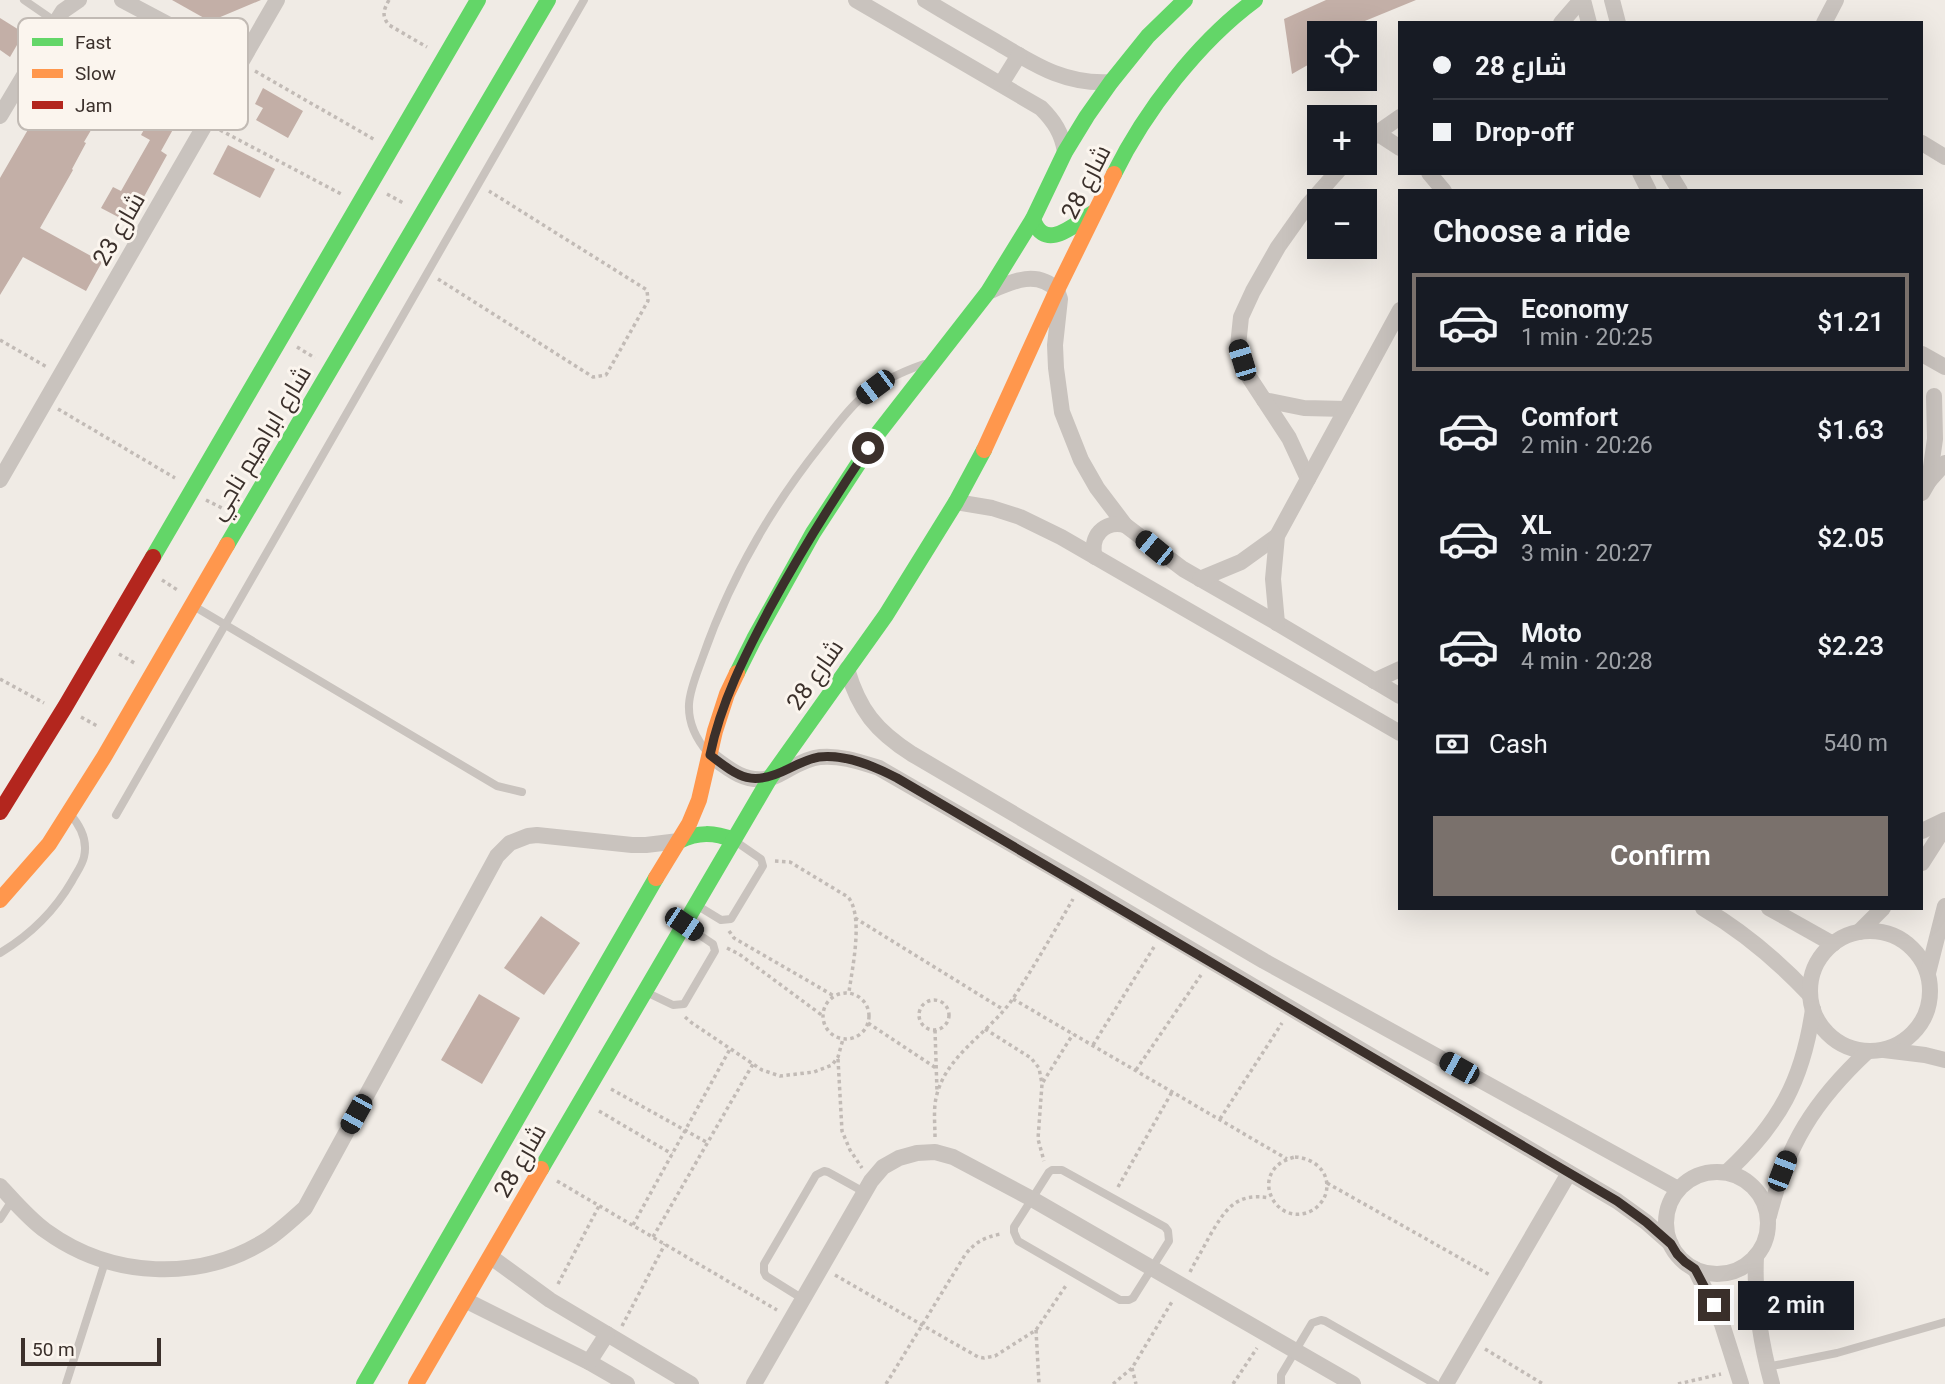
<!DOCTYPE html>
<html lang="en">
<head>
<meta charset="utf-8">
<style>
  body { margin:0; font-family:Roboto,Cairo,sans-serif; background:#20242c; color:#f1f3f6; height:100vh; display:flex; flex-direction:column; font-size:26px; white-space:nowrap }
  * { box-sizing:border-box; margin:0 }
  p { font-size:23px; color:#9ea1a6 }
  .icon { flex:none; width:38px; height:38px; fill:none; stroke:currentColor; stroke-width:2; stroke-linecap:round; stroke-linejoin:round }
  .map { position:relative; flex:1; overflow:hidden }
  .sheet { position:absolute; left:1398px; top:189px; width:525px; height:721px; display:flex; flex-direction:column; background:#171b24; border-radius:0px; box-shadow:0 7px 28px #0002 }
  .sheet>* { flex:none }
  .banner { position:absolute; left:1398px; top:21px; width:525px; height:154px; border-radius:0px; box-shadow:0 7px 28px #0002; display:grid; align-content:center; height:154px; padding:0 35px; background:#171b24 }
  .fabs { position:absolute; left:1307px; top:21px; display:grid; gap:14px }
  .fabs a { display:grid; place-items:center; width:70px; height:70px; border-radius:0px; background:#171b24; box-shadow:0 7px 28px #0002; font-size:35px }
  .scale { position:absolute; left:21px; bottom:18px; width:140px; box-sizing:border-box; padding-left:7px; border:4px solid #3b302b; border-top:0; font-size:19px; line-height:24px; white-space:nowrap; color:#3b302b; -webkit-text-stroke:5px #fbf5ee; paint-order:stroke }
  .end { position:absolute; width:32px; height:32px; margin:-16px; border:9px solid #3b302b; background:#fff; box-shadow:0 0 0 4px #fff }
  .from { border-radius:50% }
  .bubble { position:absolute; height:49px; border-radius:0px; background:#171b24; box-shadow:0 7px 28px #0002; font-size:23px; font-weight:600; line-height:49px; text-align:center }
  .car { position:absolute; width:21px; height:42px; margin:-21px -10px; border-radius:9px; box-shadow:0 0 5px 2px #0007; background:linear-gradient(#222 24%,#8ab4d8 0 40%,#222 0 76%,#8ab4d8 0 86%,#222 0) }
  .banner b { display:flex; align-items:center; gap:24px; height:66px; font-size:26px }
  .banner b+b { border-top:2px solid #363941 }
  .banner i { width:18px; height:18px; background:#f1f3f6 }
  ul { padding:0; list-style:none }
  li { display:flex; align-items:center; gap:21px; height:98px; margin:0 14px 10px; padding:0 21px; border:4px solid transparent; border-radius:0px }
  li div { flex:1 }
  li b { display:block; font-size:26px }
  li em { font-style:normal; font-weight:600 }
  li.on { border-color:#7a716c }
  li>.icon { width:63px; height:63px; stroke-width:1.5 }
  h2 { padding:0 35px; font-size:32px; line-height:84px }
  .pay { display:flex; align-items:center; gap:18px; height:77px; padding:0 35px; font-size:26px }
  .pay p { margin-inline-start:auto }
  .button { display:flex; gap:14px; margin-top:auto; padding:14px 35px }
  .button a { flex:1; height:80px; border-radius:0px; background:#7a716c; color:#fff; font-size:28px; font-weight:600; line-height:80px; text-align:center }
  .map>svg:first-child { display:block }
</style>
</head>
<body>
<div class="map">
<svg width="1945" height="1384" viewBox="0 0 1945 1384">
  <rect width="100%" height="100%" fill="#f0ebe5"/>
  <g fill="#c3afa7">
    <path d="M172,0H261L218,18H204Z"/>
    <path d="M1326,0H1416L1360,23L1369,33H1320V58L1292,74L1284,19Z"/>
    <path d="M0,18L24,33L10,57L0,50Z"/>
    <path d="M97,31L122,44L126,38L173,64L169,71L191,83L170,121L176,124L161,151L167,155L140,204L132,199L122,219L101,208L113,187L121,191L150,140L141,135L160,101L156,99L162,89L107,58L102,67L83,57Z"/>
    <path d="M52,88L100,115L84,142L86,143L72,169L73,170L40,228L102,262L86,291L23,257L0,295V178Z"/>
    <path d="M263,88L303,111L288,138L256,120L263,108L255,104Z"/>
    <path d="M228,145L275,169L260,198L213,174Z"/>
    <path d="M541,916L580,943L544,995L504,968Z"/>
    <path d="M479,994L520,1018L482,1084L441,1060Z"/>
  </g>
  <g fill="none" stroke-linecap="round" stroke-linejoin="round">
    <g stroke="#c2bbb6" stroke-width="3.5" stroke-dasharray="3.5 3.5" stroke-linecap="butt">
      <path d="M389,0C384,9 381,16 389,25L427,47"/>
      <path d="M255,71L375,140"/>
      <path d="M220,130L343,195"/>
      <path d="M387,194L405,204"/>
      <path d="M438,279L593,377L606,375L648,301L647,290L489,191"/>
      <path d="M0,340L47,367"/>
      <path d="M297,347L315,358"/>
      <path d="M58,409L175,478"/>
      <path d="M206,500L224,509"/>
      <path d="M162,580L179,591"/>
      <path d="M119,654L136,664"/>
      <path d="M0,679L44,703"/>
      <path d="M81,717L99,727"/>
      <path d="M775,861L790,862L848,897C864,916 852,969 849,992"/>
      <path d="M855,918L1004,1010"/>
      <path d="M729,931L734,938L834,996"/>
      <path d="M727,948L739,954L823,1016"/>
      <circle cx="846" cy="1016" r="23"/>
      <path d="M1013,999L1287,1159"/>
      <circle cx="934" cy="1015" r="15"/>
      <path d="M685,1017L692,1023L762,1070L780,1076L814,1072L832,1065L838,1057L843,1039"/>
      <path d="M868,1023L936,1068"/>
      <path d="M985,1029L1031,1058L1039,1068L1042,1084L1038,1139L1044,1161"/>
      <path d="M935,1030L937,1091"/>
      <path d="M1093,1045L1154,947"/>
      <path d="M838,1059L842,1131L850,1150L862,1168"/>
      <path d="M1136,1070L1201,975"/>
      <path d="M1043,1082L1073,1034"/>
      <path d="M611,1089L708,1143"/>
      <path d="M599,1111L672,1154"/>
      <path d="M1220,1119L1282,1023"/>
      <path d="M935,1137C935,1123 933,1108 937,1094C948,1053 992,1031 1014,997C1035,965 1054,932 1073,899"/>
      <path d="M1295,1157C1314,1158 1331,1172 1326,1193C1324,1200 1319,1206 1313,1210C1275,1231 1245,1169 1295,1157Z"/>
      <path d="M557,1181L777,1310"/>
      <path d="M1327,1183L1490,1275"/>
      <path d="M1118,1187L1172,1092"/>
      <path d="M633,1225L730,1049"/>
      <path d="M653,1237L753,1064"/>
      <path d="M1190,1272C1196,1260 1203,1249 1209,1237C1225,1210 1235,1192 1270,1198"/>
      <path d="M835,1275L978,1357L984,1358L995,1356L1036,1330L1067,1284"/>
      <path d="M558,1284L599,1206"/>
      <path d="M622,1326L665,1244"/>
      <path d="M1036,1330L1039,1384"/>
      <path d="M1485,1349L1543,1384"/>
      <path d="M1132,1368L1136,1384"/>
      <path d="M886,1384L965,1255C975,1242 985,1237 1001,1234"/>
      <path d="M1113,1384L1132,1368L1173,1300"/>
      <path d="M1233,1384L1257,1348"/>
      <path d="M1678,1384L1721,1374"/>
    </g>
    <g stroke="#c9c3be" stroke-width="8">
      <path d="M24,0L56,22"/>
      <path d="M192,605L497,786L522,792"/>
      <path d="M708,753C696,739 688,723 689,704C690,689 697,673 702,659C729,581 770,509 821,445C833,430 845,413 859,400C877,383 901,372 924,364"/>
      <path d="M116,815L584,0"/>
      <path d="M698,906L721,920L731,919L763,866L761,859L735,841"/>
      <path d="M0,953C30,935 54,912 72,881C76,873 82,866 84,857C88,840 80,825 69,813"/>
      <path d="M648,993L673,1005L684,1004L715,951L713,944L686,926"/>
      <path d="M1052,1170H1062L1165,1227L1168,1231L1169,1241L1133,1298L1129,1300H1120L1018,1241L1014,1232V1227L1049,1172Z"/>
      <path d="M0,1219L13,1199"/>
      <path d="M803,1299L766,1276L764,1272V1264L816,1175L824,1171L828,1172L864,1192"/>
      <path d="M1767,1367L1837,1353L1945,1322"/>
      <path d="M66,1384L105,1262"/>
      <path d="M1281,1384V1375L1312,1323L1321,1320L1325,1321L1435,1384"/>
    </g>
    <g stroke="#c9c3be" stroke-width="16">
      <path d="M122,0L241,63"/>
      <path d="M856,0L1041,108C1054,121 1062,133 1065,152"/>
      <path d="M925,0C948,14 972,28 995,41C1034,64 1064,85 1111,82"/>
      <path d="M1583,0L1589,23"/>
      <path d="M1612,0L1618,23"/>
      <path d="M1561,23L1581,0"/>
      <path d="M1824,23L1836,0"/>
      <path d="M1001,84L1019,55"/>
      <path d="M0,116L56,22L63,11L79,0"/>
      <path d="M1377,133L1400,148"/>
      <path d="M1922,143L1945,157"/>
      <path d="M1365,144L1377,133L1400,117"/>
      <path d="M1429,173L1444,191"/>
      <path d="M1640,173L1649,191"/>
      <path d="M1669,173L1680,191"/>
      <path d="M988,292C1011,282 1036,269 1057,290L1060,299L1055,345L1056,368L1062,412L1081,460L1097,488L1125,525L1183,569L1277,623L1400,696"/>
      <path d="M1922,354L1945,367"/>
      <path d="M1264,400L1304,408L1346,409"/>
      <path d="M1308,479L1289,438L1247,374L1238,346L1241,317L1253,291L1278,247L1307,206L1345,163"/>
      <path d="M0,480L277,0"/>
      <path d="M1929,481L1935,439L1934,396"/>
      <path d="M1922,493L1929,481L1945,463"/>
      <path d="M956,502L992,508L1020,517L1061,537L1400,733"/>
      <path d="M1095,557C1089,537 1104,520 1125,525"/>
      <path d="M1200,579L1241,562L1277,536"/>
      <path d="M1277,623L1273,579L1277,536L1400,310"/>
      <path d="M847,669C859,710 876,731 912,754L1264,961L1678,1189"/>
      <path d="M1374,681L1400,669"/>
      <path d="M710,755C727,768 746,784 769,778C776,777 783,772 789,769C798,764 809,758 820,757C840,755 860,762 879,768L1082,885L1617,1201L1646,1222L1671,1244"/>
      <path d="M1922,831L1945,820"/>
      <path d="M1922,863L1945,827"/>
      <path d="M1703,908C1744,932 1778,961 1810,995"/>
      <path d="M1769,908L1833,944"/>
      <circle cx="1870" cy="991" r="60"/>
      <path d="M1859,932L1883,908"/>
      <path d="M1928,973L1945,906"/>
      <path d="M1884,1050L1925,1055L1945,1060"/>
      <path d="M1727,1172C1779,1124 1803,1080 1813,1009"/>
      <circle cx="1717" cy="1223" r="51"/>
      <path d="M0,1186C14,1201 29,1219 46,1231C111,1278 199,1283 268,1239C281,1230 293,1219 305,1208L497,856L510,843L528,836L537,835L632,845H646L679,841"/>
      <path d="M1769,1216C1787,1145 1814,1101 1868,1051"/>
      <path d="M1756,1256C1754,1300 1760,1341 1772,1384"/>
      <path d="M491,1257L550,1300L691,1384"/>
      <path d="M1695,1269L1722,1324L1741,1384"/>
      <path d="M465,1300L589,1362L627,1384"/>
      <path d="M589,1362L607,1334"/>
      <path d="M754,1384L871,1181L883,1167L899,1158L917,1153L935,1152L953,1157L1032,1199L1353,1384"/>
      <path d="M1446,1384L1569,1173"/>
    </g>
    <g stroke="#63d668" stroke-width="16">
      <path d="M1114,174C1145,111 1198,42 1255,0"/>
      <path d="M1033,219C1045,254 1076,223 1093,213"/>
      <path d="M227,545L548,0"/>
      <path d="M153,557L478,0"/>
      <path d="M737,673L754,639L813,533L879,432L988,292L1033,219L1065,152L1087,116L1111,82L1148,36L1185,0"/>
      <path d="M679,841C698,832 714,832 733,840"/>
      <path d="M541,1169L770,778L886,615L956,502L984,450"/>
      <path d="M364,1384L656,878"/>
    </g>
    <g stroke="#ff974d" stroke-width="16">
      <path d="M984,450L1057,290L1114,174"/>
      <path d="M656,878L689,824L699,800L715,731L727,694L737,673"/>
      <path d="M0,900L49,844L104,757L227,545"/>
      <path d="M416,1384L541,1169"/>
    </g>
    <path stroke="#b3261e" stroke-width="16" d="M0,812L65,707L153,557"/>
  </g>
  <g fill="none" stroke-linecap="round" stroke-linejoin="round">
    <path stroke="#3b302b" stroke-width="9" d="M868,448C833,500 800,553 770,608C745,655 721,702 710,755C740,778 752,787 788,769C798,764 808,759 819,757C846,754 874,766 897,778L1617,1201L1646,1222L1671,1244L1677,1254L1685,1262L1695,1269L1714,1305"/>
  </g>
  <g text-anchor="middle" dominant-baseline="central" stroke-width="6" stroke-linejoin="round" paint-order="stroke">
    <g font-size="24" fill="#3b302b" stroke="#fbf5ee">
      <text transform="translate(1086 182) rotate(-63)">شارع 28</text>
      <text transform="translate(119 229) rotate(-60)">شارع 23</text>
      <text transform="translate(260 443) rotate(-59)">شارع ابراهيم ناجي</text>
      <text transform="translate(815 675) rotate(-55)">شارع 28</text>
      <text transform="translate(520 1161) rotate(-60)">شارع 28</text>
    </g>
  </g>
  <rect x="18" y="18" width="230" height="112" rx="10" fill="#fbf5ee" stroke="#c1bab4" stroke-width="2"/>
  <rect x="32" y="38" width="31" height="8" fill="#63d668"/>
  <rect x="32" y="69" width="31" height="9" fill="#ff974d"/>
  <rect x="32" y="101" width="31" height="8" fill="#b3261e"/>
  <g font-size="19" fill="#3b302b">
    <text x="75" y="49">Fast</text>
    <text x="75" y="80">Slow</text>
    <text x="75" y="112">Jam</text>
  </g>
</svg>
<div class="fabs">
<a><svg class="icon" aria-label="locate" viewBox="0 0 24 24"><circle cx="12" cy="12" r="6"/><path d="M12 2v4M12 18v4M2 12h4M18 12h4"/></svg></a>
<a>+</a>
<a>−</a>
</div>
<div class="scale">50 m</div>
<i class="end from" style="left:868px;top:448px"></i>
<i class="end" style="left:1714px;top:1305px"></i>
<div class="bubble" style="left:1738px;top:1281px;width:116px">2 min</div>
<i class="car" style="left:1242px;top:360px;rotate:343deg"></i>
<i class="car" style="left:875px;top:387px;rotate:233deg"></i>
<i class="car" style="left:1154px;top:548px;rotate:309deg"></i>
<i class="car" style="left:684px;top:924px;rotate:124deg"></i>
<i class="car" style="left:1459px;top:1068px;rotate:299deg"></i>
<i class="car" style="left:356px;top:1114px;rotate:209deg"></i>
<i class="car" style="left:1782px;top:1171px;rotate:21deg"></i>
<div class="banner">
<b><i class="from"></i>شارع 28</b>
<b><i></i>Drop-off</b>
</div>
<section class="sheet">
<h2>Choose a ride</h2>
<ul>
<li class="on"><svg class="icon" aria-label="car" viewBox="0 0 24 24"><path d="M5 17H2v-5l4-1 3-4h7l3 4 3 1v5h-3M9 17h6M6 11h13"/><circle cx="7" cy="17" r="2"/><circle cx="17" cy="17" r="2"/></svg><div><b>Economy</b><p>1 min · 20:25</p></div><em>$1.21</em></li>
<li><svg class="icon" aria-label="car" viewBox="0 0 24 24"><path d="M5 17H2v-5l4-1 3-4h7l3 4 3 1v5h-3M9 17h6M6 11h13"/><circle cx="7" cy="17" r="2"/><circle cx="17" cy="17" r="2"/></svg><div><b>Comfort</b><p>2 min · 20:26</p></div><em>$1.63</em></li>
<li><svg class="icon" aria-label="car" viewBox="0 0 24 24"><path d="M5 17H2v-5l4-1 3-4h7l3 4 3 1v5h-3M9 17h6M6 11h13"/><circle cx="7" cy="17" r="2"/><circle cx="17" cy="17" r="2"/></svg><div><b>XL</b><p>3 min · 20:27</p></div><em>$2.05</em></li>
<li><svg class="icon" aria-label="car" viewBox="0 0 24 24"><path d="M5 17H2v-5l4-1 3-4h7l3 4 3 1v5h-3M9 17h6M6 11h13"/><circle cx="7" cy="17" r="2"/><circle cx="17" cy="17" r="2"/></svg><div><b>Moto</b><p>4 min · 20:28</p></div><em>$2.23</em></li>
</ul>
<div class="pay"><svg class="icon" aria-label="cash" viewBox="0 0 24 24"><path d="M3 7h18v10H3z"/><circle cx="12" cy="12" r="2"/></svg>Cash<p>540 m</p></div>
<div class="button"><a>Confirm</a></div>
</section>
</div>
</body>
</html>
